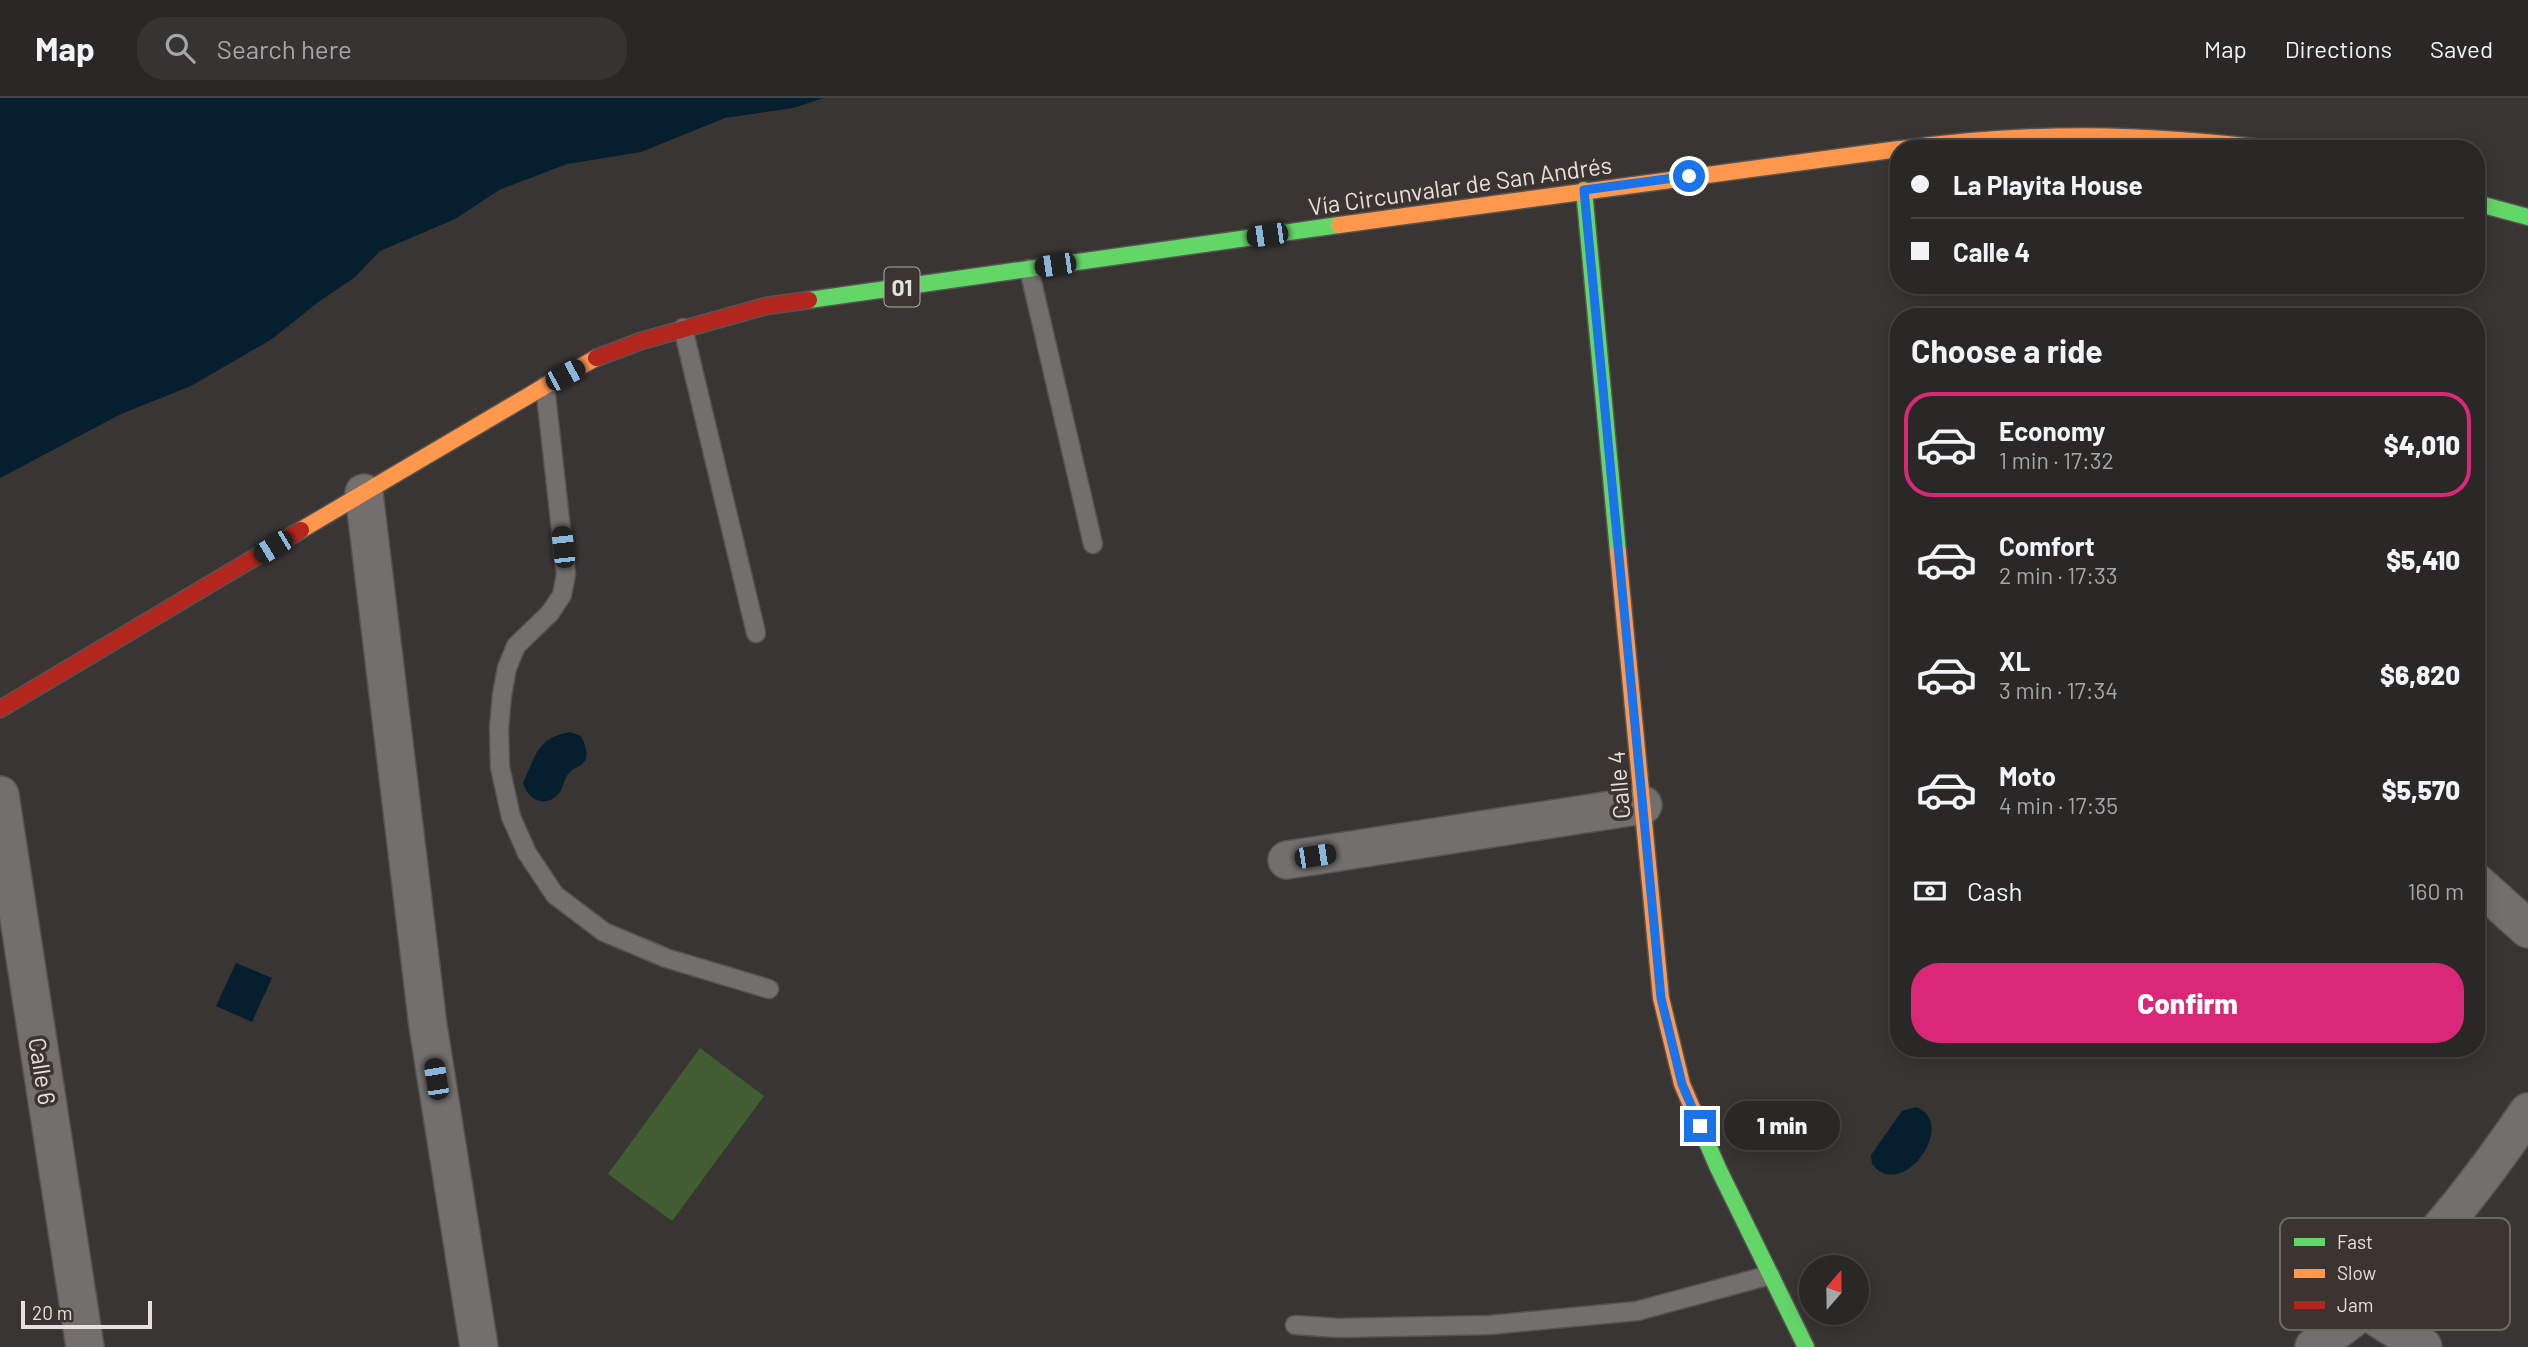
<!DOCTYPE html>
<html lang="en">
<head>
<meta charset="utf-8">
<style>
  body { margin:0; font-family:Barlow,sans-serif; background:#363432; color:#f1f3f6; height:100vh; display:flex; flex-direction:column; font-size:26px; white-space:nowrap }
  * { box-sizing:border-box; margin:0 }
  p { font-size:23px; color:#a5a6a7 }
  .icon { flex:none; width:38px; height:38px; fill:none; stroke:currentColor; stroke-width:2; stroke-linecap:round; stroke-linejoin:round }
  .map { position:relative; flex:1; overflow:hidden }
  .side { position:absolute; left:1890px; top:210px; width:595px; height:749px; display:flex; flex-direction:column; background:#2a2826; border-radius:28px; box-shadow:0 4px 18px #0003,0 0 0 2px #464443 }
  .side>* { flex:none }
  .banner { position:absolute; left:1890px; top:42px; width:595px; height:154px; border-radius:28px; box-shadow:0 4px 18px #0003,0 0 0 2px #464443; display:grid; align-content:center; height:154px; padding:0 21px; background:#2a2826 }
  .needle { width:46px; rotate:20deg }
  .buttons { position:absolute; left:1799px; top:1157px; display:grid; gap:14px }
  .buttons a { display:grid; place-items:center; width:70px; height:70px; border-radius:50%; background:#2a2826; box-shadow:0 4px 18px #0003,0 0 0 2px #464443; font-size:35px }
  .scale { position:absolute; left:21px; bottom:18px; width:131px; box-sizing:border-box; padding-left:7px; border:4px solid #e5e0de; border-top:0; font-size:19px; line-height:24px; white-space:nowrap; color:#e5e0de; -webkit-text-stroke:5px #3b3430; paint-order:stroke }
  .end { position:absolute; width:32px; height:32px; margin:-16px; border:9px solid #1a73e8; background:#fff; box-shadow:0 0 0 4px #fff }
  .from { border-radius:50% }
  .bubble { position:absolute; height:49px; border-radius:24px; background:#2a2826; box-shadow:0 4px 18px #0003,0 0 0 2px #464443; font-size:23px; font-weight:800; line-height:49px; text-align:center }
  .car { position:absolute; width:21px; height:42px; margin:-21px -10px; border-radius:9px; box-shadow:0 0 5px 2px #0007; background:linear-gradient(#222 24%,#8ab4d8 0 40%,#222 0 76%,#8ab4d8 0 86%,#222 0) }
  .banner b { display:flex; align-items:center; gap:24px; height:66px; font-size:26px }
  .banner b+b { border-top:2px solid #464443 }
  .banner i { width:18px; height:18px; background:#f1f3f6 }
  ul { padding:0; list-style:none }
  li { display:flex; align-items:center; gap:21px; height:105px; margin:0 14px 10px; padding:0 7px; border:4px solid transparent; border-radius:28px }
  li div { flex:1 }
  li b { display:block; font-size:26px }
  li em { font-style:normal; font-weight:800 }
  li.selected { border-color:#db2777 }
  li>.icon { width:63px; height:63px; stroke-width:1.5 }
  h2 { padding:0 21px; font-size:32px; line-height:84px }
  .pay { display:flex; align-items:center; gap:18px; height:77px; padding:0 21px; font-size:26px }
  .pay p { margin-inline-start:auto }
  .cta { display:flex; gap:14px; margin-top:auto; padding:14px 21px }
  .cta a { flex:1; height:80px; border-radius:28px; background:#db2777; color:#fff; font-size:28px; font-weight:800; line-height:80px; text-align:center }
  header { display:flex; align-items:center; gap:42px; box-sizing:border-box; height:98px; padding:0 35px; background:#2a2826; border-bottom:2px solid #464443 }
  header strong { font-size:33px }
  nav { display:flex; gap:38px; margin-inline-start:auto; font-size:24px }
  .search { width:490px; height:63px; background:#363432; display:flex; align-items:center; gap:18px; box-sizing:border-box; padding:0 24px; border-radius:28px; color:#a5a6a7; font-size:26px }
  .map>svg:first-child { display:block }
</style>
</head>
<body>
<header>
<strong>Map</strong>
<div class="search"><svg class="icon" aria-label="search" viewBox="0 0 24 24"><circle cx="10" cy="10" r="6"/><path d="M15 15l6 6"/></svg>Search here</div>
<nav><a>Map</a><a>Directions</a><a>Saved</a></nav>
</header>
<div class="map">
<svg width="2528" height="1249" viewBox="0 0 2528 1249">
  <rect width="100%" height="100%" fill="#383533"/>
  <path fill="#425d32" d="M700,950L764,998L672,1123L608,1076Z"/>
  <g fill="#051f2e">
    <path d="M0,0H824L793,10L725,20L641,54L567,66L499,92L455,121L380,153L355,179L317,205L272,241L191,288L121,316L0,380Z"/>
    <path d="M570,634L581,638C584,645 588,652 586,660C583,669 576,668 570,674C564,679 564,688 560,694C547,711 528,703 523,685C536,657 537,640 570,634Z"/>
    <path d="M236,865L272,880L252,924L216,908Z"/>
    <path d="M1916,1009C1959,1025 1902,1105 1872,1066L1871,1057L1902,1013Z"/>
  </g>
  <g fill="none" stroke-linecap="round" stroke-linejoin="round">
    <g stroke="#575352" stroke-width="21">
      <g id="lane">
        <path d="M1029,171L1093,446"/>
        <path d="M683,230L756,535"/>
        <path d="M545,288L566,476L562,497L550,515L516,548L507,570L502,597L499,630L500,669L511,719L527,755L555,797L604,834L666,860L769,891"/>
        <path d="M1295,1227L1338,1230L1490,1227L1637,1213L1770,1177"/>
      </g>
    </g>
    <g stroke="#575352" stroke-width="40">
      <g id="street">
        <path d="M364,395L428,928L479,1249"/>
        <path d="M0,697L85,1249"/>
        <path d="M1287,762L1643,707"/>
        <path d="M2476,784L2528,831"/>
        <path d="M2364,1211L2423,1249"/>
        <path d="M2314,1249C2331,1236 2350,1224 2365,1210C2428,1151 2480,1085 2528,1014"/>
      </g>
    </g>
    <g stroke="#575352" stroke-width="19">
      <g id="fast">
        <path d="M1584,92L1618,454"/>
        <path d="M2476,105L2528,119"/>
        <path d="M809,202L1339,127"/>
        <path d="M1696,1019L1718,1070L1806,1249"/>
      </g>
    </g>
    <g stroke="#575352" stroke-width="19">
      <g id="slow">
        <path d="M1901,51C2027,33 2144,35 2270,51"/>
        <path d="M1339,127L1899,51"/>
        <path d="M301,432L545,288L596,260"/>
        <path d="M1618,454L1661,900L1682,986L1696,1019"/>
      </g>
    </g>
    <g stroke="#575352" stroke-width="19">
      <g id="jam">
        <path d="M596,260L641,243L766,208L809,202"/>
        <path d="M0,611L301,432"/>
      </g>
    </g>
    <use href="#lane" stroke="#726f6d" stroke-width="18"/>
    <use href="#street" stroke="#726f6d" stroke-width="37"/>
    <use href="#fast" stroke="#63d668" stroke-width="16"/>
    <use href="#slow" stroke="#ff974d" stroke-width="16"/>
    <use href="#jam" stroke="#b3261e" stroke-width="16"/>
  </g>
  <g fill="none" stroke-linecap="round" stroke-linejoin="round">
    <path stroke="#1a73e8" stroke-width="9" d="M1689,78L1584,92L1661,900L1682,986L1700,1028"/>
  </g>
  <g text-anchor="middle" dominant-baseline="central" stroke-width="7" stroke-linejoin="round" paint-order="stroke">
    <rect fill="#3b3430" stroke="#b2acaa" stroke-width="2" x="884.5" y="169.5" width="35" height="39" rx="5"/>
    <g font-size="23" font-weight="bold" fill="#e5e0de">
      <text x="902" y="189">01</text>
    </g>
    <g font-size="24" fill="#e5e0de" stroke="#3b3430">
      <text transform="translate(1460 87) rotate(-8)">Vía Circunvalar de San Andrés</text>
      <text transform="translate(1618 687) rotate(-95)">Calle 4</text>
      <text transform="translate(43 973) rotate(81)">Calle 6</text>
    </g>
  </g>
  <rect x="2280" y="1120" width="230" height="112" rx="10" fill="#3b3430" stroke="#6e6864" stroke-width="2"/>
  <rect x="2294" y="1140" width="31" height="8" fill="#63d668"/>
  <rect x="2294" y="1171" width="31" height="9" fill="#ff974d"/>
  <rect x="2294" y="1203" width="31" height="8" fill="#b3261e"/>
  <g font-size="19" fill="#e5e0de">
    <text x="2337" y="1151">Fast</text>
    <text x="2337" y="1182">Slow</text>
    <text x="2337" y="1214">Jam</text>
  </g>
</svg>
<div class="buttons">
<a><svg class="needle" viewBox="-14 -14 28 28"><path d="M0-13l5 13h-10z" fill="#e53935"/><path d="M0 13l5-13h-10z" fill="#a5a6a7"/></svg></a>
</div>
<div class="scale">20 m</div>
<i class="end from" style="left:1689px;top:78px"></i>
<i class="end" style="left:1700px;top:1028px"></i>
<div class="bubble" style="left:1724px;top:1003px;width:116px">1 min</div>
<i class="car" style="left:1267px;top:137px;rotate:262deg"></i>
<i class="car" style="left:1055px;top:167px;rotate:262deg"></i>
<i class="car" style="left:565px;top:277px;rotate:62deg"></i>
<i class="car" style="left:273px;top:449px;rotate:239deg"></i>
<i class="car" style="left:563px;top:449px;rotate:354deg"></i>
<i class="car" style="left:1315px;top:758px;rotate:81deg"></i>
<i class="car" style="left:436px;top:981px;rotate:351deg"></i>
<div class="banner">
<b><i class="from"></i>La Playita House</b>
<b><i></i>Calle 4</b>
</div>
<section class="side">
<h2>Choose a ride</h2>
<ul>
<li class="selected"><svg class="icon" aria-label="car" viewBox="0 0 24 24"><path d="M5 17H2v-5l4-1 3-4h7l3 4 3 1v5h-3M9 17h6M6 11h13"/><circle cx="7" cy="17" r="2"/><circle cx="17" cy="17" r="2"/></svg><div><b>Economy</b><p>1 min · 17:32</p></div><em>$4,010</em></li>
<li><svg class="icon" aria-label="car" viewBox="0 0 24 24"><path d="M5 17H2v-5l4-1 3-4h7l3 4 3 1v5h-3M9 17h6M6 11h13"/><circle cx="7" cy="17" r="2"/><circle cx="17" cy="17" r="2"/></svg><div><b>Comfort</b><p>2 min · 17:33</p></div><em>$5,410</em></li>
<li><svg class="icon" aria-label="car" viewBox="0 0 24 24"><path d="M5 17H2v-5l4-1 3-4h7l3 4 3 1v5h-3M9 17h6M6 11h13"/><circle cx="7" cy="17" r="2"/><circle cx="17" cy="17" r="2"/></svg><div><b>XL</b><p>3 min · 17:34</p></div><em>$6,820</em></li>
<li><svg class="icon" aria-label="car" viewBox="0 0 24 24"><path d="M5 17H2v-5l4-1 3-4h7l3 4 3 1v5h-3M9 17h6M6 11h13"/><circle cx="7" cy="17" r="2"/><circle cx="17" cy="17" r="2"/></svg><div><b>Moto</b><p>4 min · 17:35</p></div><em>$5,570</em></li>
</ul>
<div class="pay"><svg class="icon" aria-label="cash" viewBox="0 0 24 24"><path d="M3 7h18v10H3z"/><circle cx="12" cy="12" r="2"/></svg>Cash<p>160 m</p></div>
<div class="cta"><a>Confirm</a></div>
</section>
</div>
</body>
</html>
